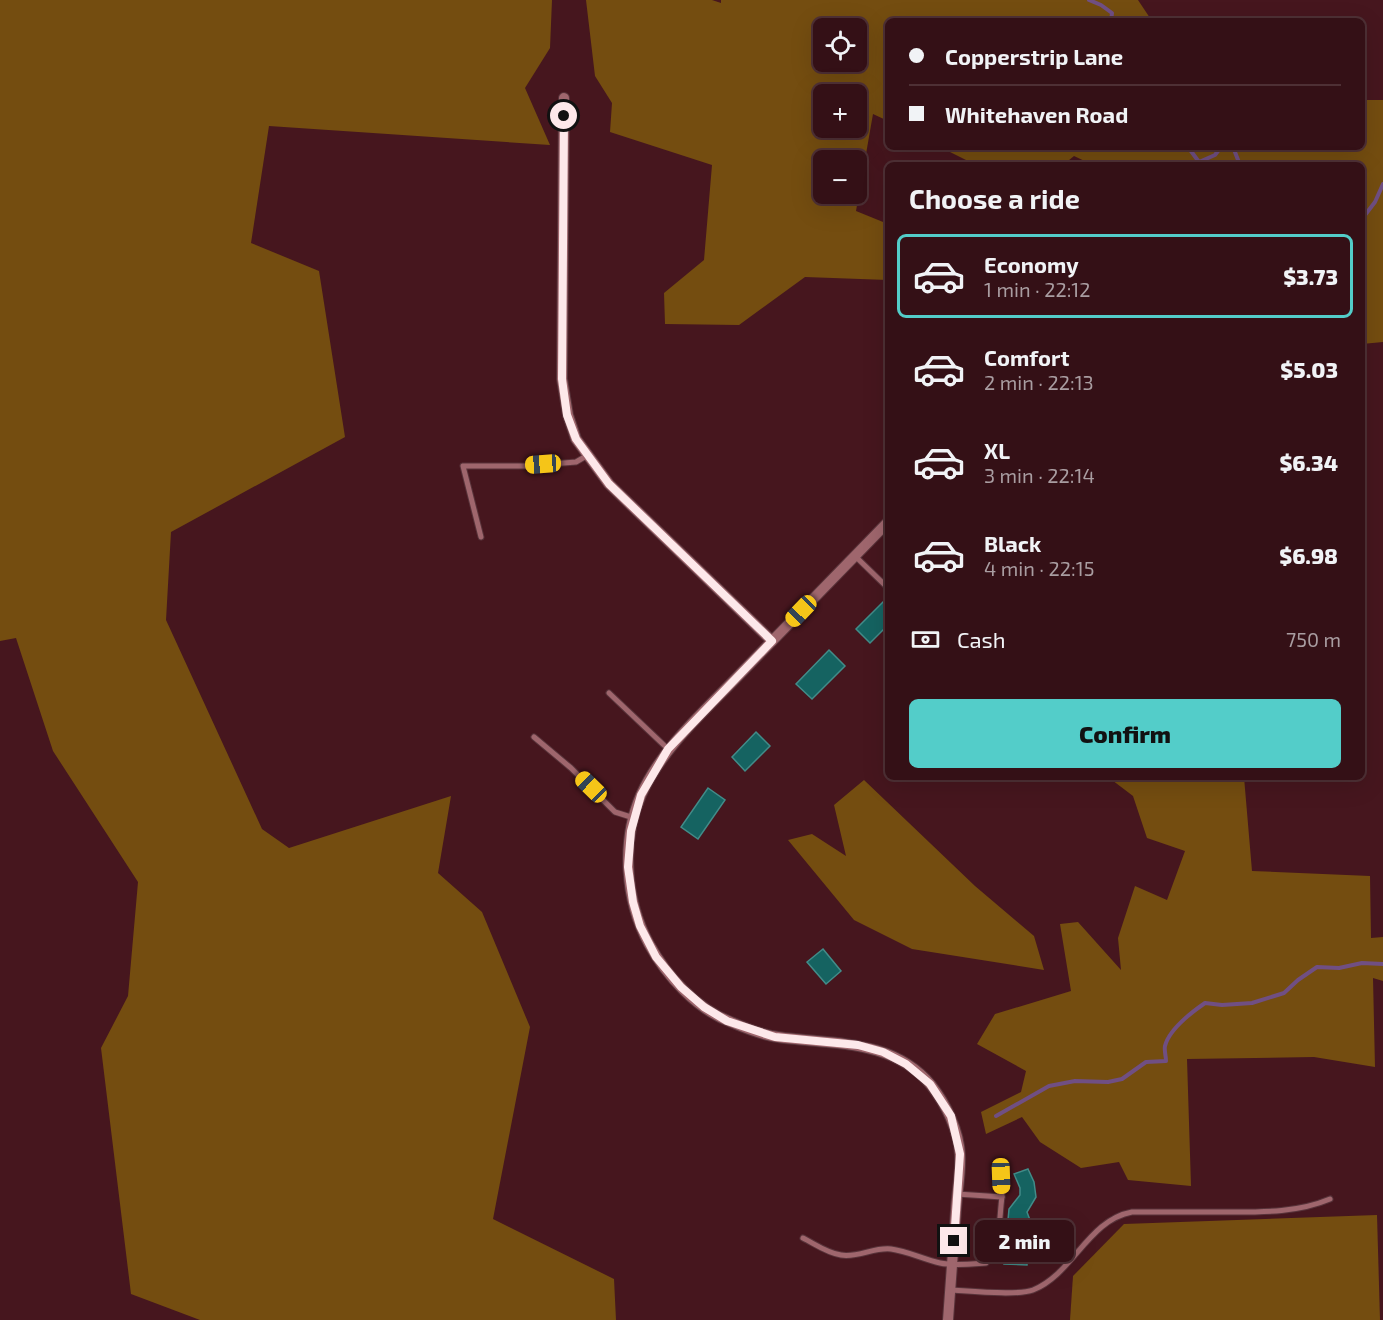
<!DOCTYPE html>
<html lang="en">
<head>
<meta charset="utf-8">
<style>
  body { margin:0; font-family:"Exo 2",sans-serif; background:#3c191f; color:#f1f3f6; height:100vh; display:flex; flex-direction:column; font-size:22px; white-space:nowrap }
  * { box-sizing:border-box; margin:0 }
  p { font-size:20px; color:#a99da1 }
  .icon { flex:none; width:33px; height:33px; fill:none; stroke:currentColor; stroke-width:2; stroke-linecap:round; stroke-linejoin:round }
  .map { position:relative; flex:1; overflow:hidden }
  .drawer { position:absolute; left:885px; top:162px; width:480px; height:618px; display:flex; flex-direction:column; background:#341016; border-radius:9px; box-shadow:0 6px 24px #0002,0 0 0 2px #4e3035 }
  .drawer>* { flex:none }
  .top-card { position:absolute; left:885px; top:18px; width:480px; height:132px; border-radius:9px; box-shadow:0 6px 24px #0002,0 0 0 2px #4e3035; display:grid; align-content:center; height:132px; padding:0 24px; background:#341016 }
  .tools { position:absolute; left:813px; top:18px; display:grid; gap:12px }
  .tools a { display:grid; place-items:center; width:54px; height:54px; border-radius:9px; background:#341016; box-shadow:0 6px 24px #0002,0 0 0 2px #4e3035; font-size:30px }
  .end { position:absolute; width:27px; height:27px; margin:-14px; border:8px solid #fde8ea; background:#111; box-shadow:0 0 0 3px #111 }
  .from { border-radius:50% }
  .bubble { position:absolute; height:42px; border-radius:9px; background:#341016; box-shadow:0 6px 24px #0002,0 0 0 2px #4e3035; font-size:20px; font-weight:800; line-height:42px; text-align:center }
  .car { position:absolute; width:18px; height:36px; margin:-18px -9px; border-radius:8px; box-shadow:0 0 4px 2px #0007; background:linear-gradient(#f5c518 24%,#345 0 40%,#f5c518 0 76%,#345 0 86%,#f5c518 0) }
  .top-card b { display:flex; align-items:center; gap:21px; height:57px; font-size:22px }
  .top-card b+b { border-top:2px solid #4e3035 }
  .top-card i { width:15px; height:15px; background:#f1f3f6 }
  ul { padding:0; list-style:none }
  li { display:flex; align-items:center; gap:18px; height:84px; margin:0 12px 9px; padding:0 12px; border:3px solid transparent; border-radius:9px }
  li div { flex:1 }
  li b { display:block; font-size:22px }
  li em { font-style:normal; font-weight:800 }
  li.active { border-color:#53cdc9 }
  li>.icon { width:54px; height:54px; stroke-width:1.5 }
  h2 { padding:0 24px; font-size:27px; line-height:72px }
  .pay { display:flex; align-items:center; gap:15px; height:66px; padding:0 24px; font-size:22px }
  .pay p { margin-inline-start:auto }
  .action { display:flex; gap:12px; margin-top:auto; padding:12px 24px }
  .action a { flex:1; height:69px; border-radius:9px; background:#53cdc9; color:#111; font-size:24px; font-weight:800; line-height:69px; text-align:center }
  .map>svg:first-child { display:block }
</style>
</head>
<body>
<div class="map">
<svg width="1383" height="1320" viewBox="0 0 1383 1320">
  <rect width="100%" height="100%" fill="#46161e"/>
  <g fill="#744d10" fill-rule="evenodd">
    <path d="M0,0H552L550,48L525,88L550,145L269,126L251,243L319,271L345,437L171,532L166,620L262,829L289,848L451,796L438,873L482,912L530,1027L493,1219L614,1279L616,1320H200L131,1294L101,1048L128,996L138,882L53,751L16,638L0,641Z"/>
    <path d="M586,0H712L721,3V0H1138L1152,21H888V121L873,114L856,211L888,224V280L805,277L739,325L665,324L664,293L704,260L712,165L610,132L612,103L595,76ZM824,28H856V62H824ZM856,94V128H824V94ZM824,160H856V194H824Z"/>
    <path d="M1362,100H1383V342L1362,344V165H1093L1074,156L1063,165H976L940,147H1362Z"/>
    <path d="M1108,777H1244L1252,871L1370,876L1371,938L1383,937V981L1373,978L1375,1067L1314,1057L1187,1059L1191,1186L1128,1180L1119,1162L1081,1168L1040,1142L1022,1117L986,1134L981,1112L1021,1092L1026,1071L977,1044L995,1014L1071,991L1060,924L1078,922L1121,970L1118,938L1135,886L1167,900L1185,851L1147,838L1133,796Z"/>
    <path d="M864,780L975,886L1034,936L1044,970L912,949L854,920L788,840L812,834L846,856L834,805Z"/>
    <path d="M1377,1215L1380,1320H1070L1073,1276L1124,1224Z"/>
  </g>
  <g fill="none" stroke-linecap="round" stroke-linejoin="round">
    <g stroke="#704f83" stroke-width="4">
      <path d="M1089,0L1101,5L1112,13L1111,21"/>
      <path d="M1188,147L1199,162L1215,155L1221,147"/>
      <path d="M1233,147L1240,165"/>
      <path d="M1362,219L1375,202L1383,184"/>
      <path d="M996,1116L1049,1086L1075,1081L1108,1082L1122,1079L1146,1062L1166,1061C1166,1056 1164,1050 1165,1046C1169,1030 1192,1012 1205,1003L1222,1005L1252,1003L1284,993L1298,980L1317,967L1339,968L1362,963L1383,964"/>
    </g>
  </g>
  <g fill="#156361" stroke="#428c89" stroke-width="1.5">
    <path d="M888,597V625L870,643L856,629Z"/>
    <path d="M829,650L845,666L812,699L796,684Z"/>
    <path d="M756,732L770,746L745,771L732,757Z"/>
    <path d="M708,788L725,800L698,839L681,827Z"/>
    <path d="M823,949L841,971L826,984L807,962Z"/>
    <path d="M1028,1169L1034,1182L1036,1197L1027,1212L1030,1220L1027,1265L1004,1264L1009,1209L1020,1195V1188L1014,1174Z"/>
  </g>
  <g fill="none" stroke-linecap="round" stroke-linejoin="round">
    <g stroke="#58333a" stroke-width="7">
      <g id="service">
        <path d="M481,537L463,466H527L576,462L588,455"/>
        <path d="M855,556L888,588"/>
        <path d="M609,693L668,749"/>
        <path d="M534,737L571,768L615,812L634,818"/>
        <path d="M957,1194L1002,1197L1001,1176"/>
        <path d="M803,1238C815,1244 827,1253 841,1255C858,1258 874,1247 891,1249C907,1251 923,1259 940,1263C954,1266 971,1264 986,1263C1001,1248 999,1217 1002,1197"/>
        <path d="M950,1290C969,1291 1017,1296 1033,1290C1073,1274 1088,1220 1132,1212C1163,1212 1194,1212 1225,1212C1260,1212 1297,1213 1330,1199"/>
      </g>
    </g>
    <g stroke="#58333a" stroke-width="12">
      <g id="minor">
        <path d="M564,98L562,379L568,415L576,439L609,484L772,641"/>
        <path d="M888,522C839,572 791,622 742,672C706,710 663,746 641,795C621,841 625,900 649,944C666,975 696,1009 731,1022C745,1028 762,1035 778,1037C831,1045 892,1038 931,1085C946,1104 959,1131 960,1155C961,1173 957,1192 956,1210C953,1247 951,1283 948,1320"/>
      </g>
    </g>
    <use href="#service" stroke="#9f666d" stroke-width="5"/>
    <use href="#minor" stroke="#9f666d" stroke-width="10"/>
  </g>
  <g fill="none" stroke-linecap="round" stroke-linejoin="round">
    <path stroke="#fde8ea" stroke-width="8" d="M564,116L562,379L567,415L576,439L609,484L772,641L668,749L641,795L631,831L628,867L633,902L640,926L656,957L681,987L704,1007L727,1021L775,1037L858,1045L883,1052L906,1064L930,1084L951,1116L960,1154L954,1241"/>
  </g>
</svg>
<div class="tools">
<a><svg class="icon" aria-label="locate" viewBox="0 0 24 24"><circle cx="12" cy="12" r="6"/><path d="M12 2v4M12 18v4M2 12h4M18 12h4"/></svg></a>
<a>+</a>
<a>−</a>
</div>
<i class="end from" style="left:564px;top:116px"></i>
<i class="end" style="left:954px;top:1241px"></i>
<div class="bubble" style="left:975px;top:1220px;width:99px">2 min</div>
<i class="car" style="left:543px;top:464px;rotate:266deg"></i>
<i class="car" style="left:801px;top:611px;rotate:224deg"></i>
<i class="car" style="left:591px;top:787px;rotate:314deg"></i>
<i class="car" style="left:1001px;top:1176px;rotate:178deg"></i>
<div class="top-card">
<b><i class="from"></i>Copperstrip Lane</b>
<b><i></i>Whitehaven Road</b>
</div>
<section class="drawer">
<h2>Choose a ride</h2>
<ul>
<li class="active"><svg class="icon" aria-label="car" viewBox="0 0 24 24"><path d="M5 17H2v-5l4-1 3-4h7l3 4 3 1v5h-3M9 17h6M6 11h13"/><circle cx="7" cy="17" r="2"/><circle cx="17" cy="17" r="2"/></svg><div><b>Economy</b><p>1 min · 22:12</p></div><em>$3.73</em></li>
<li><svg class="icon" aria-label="car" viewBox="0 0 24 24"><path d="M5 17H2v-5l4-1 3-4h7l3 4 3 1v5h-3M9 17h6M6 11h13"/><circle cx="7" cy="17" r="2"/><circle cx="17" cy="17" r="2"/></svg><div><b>Comfort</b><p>2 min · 22:13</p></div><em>$5.03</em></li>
<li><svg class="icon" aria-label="car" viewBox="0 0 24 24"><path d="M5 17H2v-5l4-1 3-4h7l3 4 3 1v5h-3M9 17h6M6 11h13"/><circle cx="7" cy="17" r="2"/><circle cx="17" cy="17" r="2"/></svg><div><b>XL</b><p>3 min · 22:14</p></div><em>$6.34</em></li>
<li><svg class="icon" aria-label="car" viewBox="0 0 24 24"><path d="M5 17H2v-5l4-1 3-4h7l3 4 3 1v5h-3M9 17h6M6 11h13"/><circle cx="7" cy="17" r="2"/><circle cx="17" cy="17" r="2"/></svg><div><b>Black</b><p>4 min · 22:15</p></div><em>$6.98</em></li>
</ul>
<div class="pay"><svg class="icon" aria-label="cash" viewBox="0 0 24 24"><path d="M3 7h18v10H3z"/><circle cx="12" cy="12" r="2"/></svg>Cash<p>750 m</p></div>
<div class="action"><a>Confirm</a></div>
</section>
</div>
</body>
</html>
